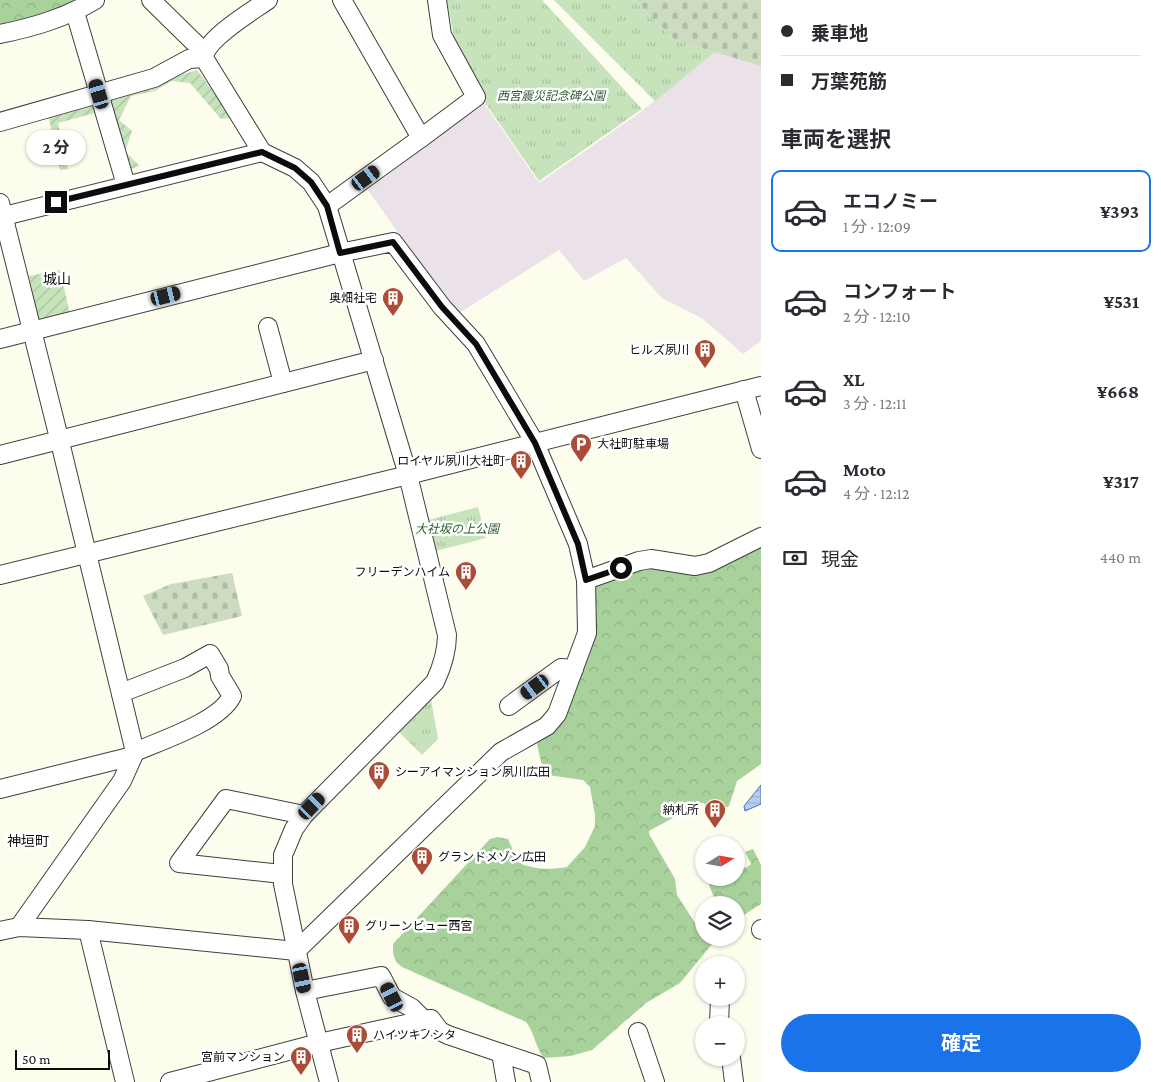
<!DOCTYPE html>
<html lang="ja">
<head>
<meta charset="utf-8">
<style>
  body { margin:0; font-family:"Crimson Pro","Noto Sans JP",serif; background:#f2f2f3; color:#2b2b33; height:100vh; display:flex; flex-direction:column; font-size:19px; white-space:nowrap }
  * { box-sizing:border-box; margin:0 }
  p { font-size:16px; color:#7c7c81 }
  .icon { flex:none; width:28px; height:28px; fill:none; stroke:currentColor; stroke-width:2; stroke-linecap:round; stroke-linejoin:round }
  .map { position:relative; flex:1; overflow:hidden }
  .panel { display:flex; flex-direction:column; background:#fff; width:400px }
  .panel>* { flex:none }
  .guide { display:grid; align-content:center; height:110px; padding:0 20px; background:#fff }
  .needle { width:32px; rotate:79deg }
  .fabs { position:absolute; left:695px; top:836px; display:grid; gap:10px }
  .fabs a { display:grid; place-items:center; width:50px; height:50px; border-radius:50%; background:#fff; box-shadow:0 1px 4px #0004; font-size:25px }
  .scale { position:absolute; left:15px; bottom:12px; width:95px; box-sizing:border-box; padding-left:5px; border:2px solid #0c0c0c; border-top:0; font-size:14px; line-height:18px; white-space:nowrap; color:#0c0c0c; -webkit-text-stroke:4px #fff; paint-order:stroke }
  .end { position:absolute; width:22px; height:22px; margin:-11px; border:6px solid #0c0c0c; background:#fff; box-shadow:0 0 0 2px #fff }
  .from { border-radius:50% }
  .bubble { position:absolute; height:35px; border-radius:18px; background:#fff; box-shadow:0 1px 4px #0004; font-size:16px; font-weight:700; line-height:35px; text-align:center }
  .car { position:absolute; width:15px; height:30px; margin:-15px -8px; border-radius:6px; box-shadow:0 0 4px 1px #0007; background:linear-gradient(#222 24%,#8ab4d8 0 40%,#222 0 76%,#8ab4d8 0 86%,#222 0) }
  .guide b { display:flex; align-items:center; gap:18px; height:48px; font-size:19px }
  .guide b+b { border-top:1px solid #e1e1e2 }
  .guide i { width:12px; height:12px; background:#2b2b33 }
  ul { padding:0; list-style:none }
  li { display:flex; align-items:center; gap:15px; height:82px; margin:0 10px 8px; padding:0 10px; border:2px solid transparent; border-radius:10px }
  li div { flex:1 }
  li b { display:block; font-size:19px }
  li em { font-style:normal; font-weight:700 }
  li.on { border-color:#1a73e8 }
  li>.icon { width:45px; height:45px; stroke-width:1.5 }
  h2 { padding:0 20px; font-size:22px; line-height:60px }
  .pay { display:flex; align-items:center; gap:12px; height:55px; padding:0 20px; font-size:19px }
  .pay p { margin-inline-start:auto }
  .button { display:flex; gap:10px; margin-top:auto; padding:10px 20px }
  .button a { flex:1; height:58px; border-radius:30px; background:#1a73e8; color:#fff; font-size:20px; font-weight:700; line-height:58px; text-align:center }
  main { display:flex; flex:1; min-height:0 }
  .map>svg:first-child { display:block }
</style>
</head>
<body>
<main>
<div class="map">
<svg width="761" height="1082" viewBox="0 0 761 1082">
  <defs>
    <pattern id="forest-crowns" width="20" height="18" patternUnits="userSpaceOnUse" patternTransform="scale(1.25)"><rect width="20" height="18" fill="#a8d19c"/><path d="M2 6a3 3 0 1 1 6 0M12 15a3 3 0 1 1 6 0" fill="none" stroke="#8fb285"/></pattern>
    <pattern id="cemetery-stones" width="16" height="16" patternUnits="userSpaceOnUse" patternTransform="scale(1.25)"><rect width="16" height="16" fill="#cddcc1"/><path d="M2 7V4a2 2 0 0 1 4 0v3zM10 15v-3a2 2 0 0 1 4 0v3z" fill="#afbca5"/></pattern>
    <pattern id="park-tufts" width="24" height="20" patternUnits="userSpaceOnUse" patternTransform="scale(1.25)"><rect width="24" height="20" fill="#c6e3bb"/><path d="M3 7l-1-3M5 7V3M7 7l1-3M15 17l-1-3M17 17v-4M19 17l1-3" fill="none" stroke="#a9c2a0"/></pattern>
    <pattern id="garden-furrows" width="10" height="10" patternUnits="userSpaceOnUse" patternTransform="scale(1.25)"><rect width="10" height="10" fill="#c6e3bb"/><path d="M-1 1l2-2M0 10L10 0M9 11l2-2" fill="none" stroke="#a9c2a0"/></pattern>
    <pattern id="water-rules" width="6" height="5" patternUnits="userSpaceOnUse" patternTransform="scale(1.25)"><rect width="6" height="5" fill="#b8cdee"/><path d="M0 2.5h6" fill="none" stroke="#9dafcb"/></pattern>
  </defs>
  <rect width="100%" height="100%" fill="#fcfded"/>
  <path fill="#eae1e9" d="M715,52L761,66V341L743,354L703,319L662,298L626,258L584,281L559,250L456,315L368,190L484,103L539,183L638,114Z"/>
  <g fill="url(#forest-crowns)">
    <path d="M0,0H76L47,14L0,24Z"/>
    <path d="M761,543V764L737,781L729,806L711,815L704,803H700L649,831V834L675,879L677,895L697,926L700,927L704,924V938H717L680,983L646,1003L592,1050L571,1056L544,1058C535,1047 535,1033 526,1022L402,967C393,960 393,955 393,944L490,839L498,837L508,839L518,862C533,870 551,870 567,867L585,847L595,826V815L590,787L583,780L548,775L543,770L537,744L539,739L556,727L594,587L596,584L641,565L694,571Z"/>
    <path d="M753,849L761,865V904L736,920V905H717L709,885L715,878H736V861L739,860L744,867L746,868L751,864L745,852Z"/>
  </g>
  <g fill="url(#cemetery-stones)">
    <path d="M634,0H761V66L674,40Z"/>
    <path d="M232,573L242,616L163,635L143,596L171,584Z"/>
  </g>
  <g fill="url(#park-tufts)">
    <path d="M447,0H542L642,109L539,181L484,101L454,37Z"/>
    <path d="M554,0H634L674,40L715,52L655,101Z"/>
    <path d="M478,507L486,538L436,551L428,520Z"/>
    <path d="M431,699L438,739L422,755L398,731Z"/>
  </g>
  <g fill="url(#garden-furrows)">
    <path d="M197,70L233,118L221,119L190,83L171,81L155,91L131,96L119,120L132,131L125,152L140,166L125,171L108,100L112,96Z"/>
    <path d="M96,101L99,112L58,123L68,169L60,170L48,114Z"/>
    <path d="M60,270L70,314L39,321L29,276Z"/>
  </g>
  <path fill="url(#water-rules)" stroke="#4872bc" d="M761,785V804L745,811L744,806Z"/>
  <g fill="none" stroke-linecap="round" stroke-linejoin="round">
    <g stroke="#3f3f3f" stroke-width="20">
      <g id="minor">
        <path d="M151,0L204,52"/>
        <path d="M268,0C251,12 205,39 204,58L262,152L295,168L311,182L327,206L408,475L447,635C447,652 442,667 435,682L304,815L294,829L283,855V884L305,991L329,1082"/>
        <path d="M75,12L126,185"/>
        <path d="M0,34C34,27 65,18 95,0"/>
        <path d="M0,122L154,78L189,59L204,58"/>
        <path d="M421,138L476,97L442,35L437,0"/>
        <path d="M0,203L59,438L135,752L122,781L19,927"/>
        <path d="M327,206L421,138L342,0"/>
        <path d="M0,217L262,152"/>
        <path d="M268,327L283,383"/>
        <path d="M0,339L340,253L393,242L442,307L476,344L535,443L578,544L586,580L587,633L557,714L547,726L501,752L296,951"/>
        <path d="M744,390L761,449"/>
        <path d="M0,455L374,360"/>
        <path d="M0,575L408,475L761,386"/>
        <path d="M586,580L639,561L651,559L695,566L709,563L761,537"/>
        <path d="M121,693L185,668L210,654L219,669L220,676L232,696C219,722 162,740 135,752"/>
        <path d="M509,706L561,668L574,669"/>
        <path d="M0,789L133,756"/>
        <path d="M282,874L179,863L226,799L304,815"/>
        <path d="M761,929V930"/>
        <path d="M88,930L125,1082"/>
        <path d="M0,931L19,927L88,930L296,951"/>
        <path d="M424,1020L431,1019L440,1031L448,1035L501,1053"/>
        <path d="M719,1025L720,998"/>
        <path d="M638,1032L655,1082"/>
        <path d="M731,1058L734,1082"/>
        <path d="M170,1082L319,1043L424,1020L412,1008L392,997L381,976L305,991"/>
        <path d="M506,1082L501,1053L537,1065L541,1082"/>
      </g>
    </g>
    <use href="#minor" stroke="#fff" stroke-width="18"/>
  </g>
  <g fill="none" stroke-linecap="round" stroke-linejoin="round">
    <path stroke="#0c0c0c" stroke-width="6" d="M56,202L262,152L295,168L311,182L327,206L340,253L393,242L442,307L476,344L535,443L578,544L586,580L621,568"/>
  </g>
  <defs>
    <g id="building-pin" transform="scale(1.125)"><path d="M0 17L-7.5 6A9.5 9.5 0 1 1 7.5 6Z" fill="#aa4c36" stroke="#fff"/><path d="M-4-6H4V6H1V3H-1V6H-4ZM-2.5-4.3h1.7v1.8h-1.7ZM.8-4.3h1.7v1.8H.8ZM-2.5-1h1.7V.8h-1.7ZM.8-1h1.7V.8H.8Z" fill="#fff"/></g>
    <g id="parking-pin" transform="scale(1.125)"><path d="M0 17L-7.5 6A9.5 9.5 0 1 1 7.5 6Z" fill="#aa4c36" stroke="#fff"/><path d="M-3.5-5.5H1a3.5 3.5 0 0 1 0 7H-1V5.5H-3.5ZM-1-3.4V-.6H.8a1.4 1.4 0 0 0 0-2.8Z" fill="#fff"/></g>
  </defs>
  <g fill-rule="evenodd">
    <use href="#building-pin" x="393" y="298"/>
    <use href="#building-pin" x="705" y="350"/>
    <use href="#parking-pin" x="581" y="444"/>
    <use href="#building-pin" x="521" y="461"/>
    <use href="#building-pin" x="466" y="572"/>
    <use href="#building-pin" x="379" y="772"/>
    <use href="#building-pin" x="715" y="810"/>
    <use href="#building-pin" x="422" y="857"/>
    <use href="#building-pin" x="349" y="926"/>
    <use href="#building-pin" x="357" y="1035"/>
    <use href="#building-pin" x="301" y="1057"/>
  </g>
  <g text-anchor="middle" dominant-baseline="central" stroke-width="5" stroke-linejoin="round" paint-order="stroke">
    <g font-size="12" font-style="italic" fill="#255b27" stroke="#fff">
      <text x="551" y="96">西宮震災記念碑公園</text>
      <text x="457" y="529">大社坂の上公園</text>
    </g>
    <g font-size="12" fill="#0c0c0c" stroke="#fff" text-anchor="end">
      <text x="377" y="298">奥畑社宅</text>
      <text x="689" y="350">ヒルズ夙川</text>
      <text x="597" y="444" text-anchor="start">大社町駐車場</text>
      <text x="505" y="461">ロイヤル夙川大社町</text>
      <text x="450" y="572">フリーデンハイム</text>
      <text x="395" y="772" text-anchor="start">シーアイマンション夙川広田</text>
      <text x="699" y="810">納札所</text>
      <text x="438" y="857" text-anchor="start">グランドメゾン広田</text>
      <text x="365" y="926" text-anchor="start">グリーンビュー西宮</text>
      <text x="373" y="1035" text-anchor="start">ハイツキノシタ</text>
      <text x="285" y="1057">宮前マンション</text>
    </g>
    <g font-size="14" fill="#0c0c0c" stroke="#fff">
      <text x="57" y="279">城山</text>
      <text x="28" y="841">神垣町</text>
    </g>
  </g>
</svg>
<div class="fabs">
<a><svg class="needle" viewBox="-14 -14 28 28"><path d="M0-13l5 13h-10z" fill="#e53935"/><path d="M0 13l5-13h-10z" fill="#7c7c81"/></svg></a>
<a><svg class="icon" aria-label="layers" viewBox="0 0 24 24"><path d="M12 4l9 5-9 5-9-5zM3 14l9 5 9-5"/></svg></a>
<a>+</a>
<a>−</a>
</div>
<div class="scale">50 m</div>
<i class="end from" style="left:621px;top:568px"></i>
<i class="end" style="left:56px;top:202px"></i>
<div class="bubble" style="left:26px;top:130px;width:60px">2 分</div>
<i class="car" style="left:99px;top:94px;rotate:343deg"></i>
<i class="car" style="left:366px;top:178px;rotate:54deg"></i>
<i class="car" style="left:166px;top:296px;rotate:76deg"></i>
<i class="car" style="left:535px;top:687px;rotate:234deg"></i>
<i class="car" style="left:312px;top:806px;rotate:44deg"></i>
<i class="car" style="left:302px;top:978px;rotate:168deg"></i>
<i class="car" style="left:392px;top:997px;rotate:333deg"></i>
</div>
<section class="panel">
<div class="guide">
<b><i class="from"></i>乗車地</b>
<b><i></i>万葉苑筋</b>
</div>
<h2>車両を選択</h2>
<ul>
<li class="on"><svg class="icon" aria-label="car" viewBox="0 0 24 24"><path d="M5 17H2v-5l4-1 3-4h7l3 4 3 1v5h-3M9 17h6M6 11h13"/><circle cx="7" cy="17" r="2"/><circle cx="17" cy="17" r="2"/></svg><div><b>エコノミー</b><p>1 分 · 12:09</p></div><em>¥393</em></li>
<li><svg class="icon" aria-label="car" viewBox="0 0 24 24"><path d="M5 17H2v-5l4-1 3-4h7l3 4 3 1v5h-3M9 17h6M6 11h13"/><circle cx="7" cy="17" r="2"/><circle cx="17" cy="17" r="2"/></svg><div><b>コンフォート</b><p>2 分 · 12:10</p></div><em>¥531</em></li>
<li><svg class="icon" aria-label="car" viewBox="0 0 24 24"><path d="M5 17H2v-5l4-1 3-4h7l3 4 3 1v5h-3M9 17h6M6 11h13"/><circle cx="7" cy="17" r="2"/><circle cx="17" cy="17" r="2"/></svg><div><b>XL</b><p>3 分 · 12:11</p></div><em>¥668</em></li>
<li><svg class="icon" aria-label="car" viewBox="0 0 24 24"><path d="M5 17H2v-5l4-1 3-4h7l3 4 3 1v5h-3M9 17h6M6 11h13"/><circle cx="7" cy="17" r="2"/><circle cx="17" cy="17" r="2"/></svg><div><b>Moto</b><p>4 分 · 12:12</p></div><em>¥317</em></li>
</ul>
<div class="pay"><svg class="icon" aria-label="cash" viewBox="0 0 24 24"><path d="M3 7h18v10H3z"/><circle cx="12" cy="12" r="2"/></svg>現金<p>440 m</p></div>
<div class="button"><a>確定</a></div>
</section>
</main>
</body>
</html>
